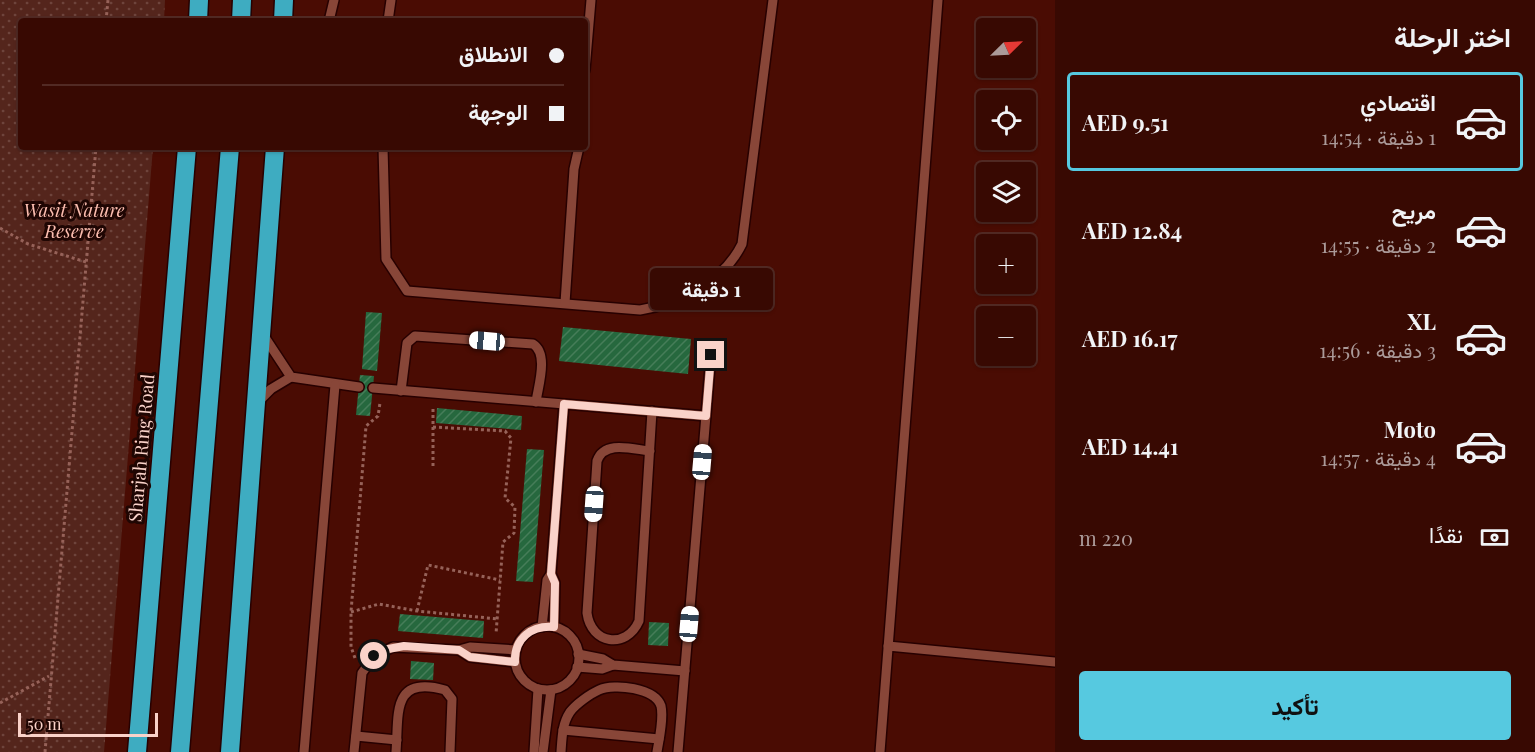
<!DOCTYPE html>
<html lang="ar">
<head>
<meta charset="utf-8">
<style>
  body { margin:0; font-family:"Playfair Display",Vazirmatn,serif; background:#3f120c; color:#f1f3f6; direction:rtl; height:100vh; display:flex; flex-direction:column; font-size:22px; white-space:nowrap }
  * { box-sizing:border-box; margin:0 }
  p { font-size:20px; color:#ab9a99 }
  .icon { flex:none; width:33px; height:33px; fill:none; stroke:currentColor; stroke-width:2; stroke-linecap:round; stroke-linejoin:round }
  .map { position:relative; flex:1; overflow:hidden; direction:ltr }
  .side { display:flex; flex-direction:column; background:#380902; width:480px }
  .side>* { flex:none }
  .top-card { position:absolute; left:18px; top:18px; width:570px; height:132px; border-radius:6px; box-shadow:0 2px 4px #0004,0 0 0 2px #522a24; direction:rtl; display:grid; align-content:center; height:132px; padding:0 24px; background:#380902 }
  .needle { width:39px; rotate:66deg }
  .tools { position:absolute; left:976px; top:18px; display:grid; gap:12px }
  .tools a { display:grid; place-items:center; width:60px; height:60px; border-radius:6px; background:#380902; box-shadow:0 2px 4px #0004,0 0 0 2px #522a24; font-size:30px }
  .scale { position:absolute; left:18px; bottom:15px; width:140px; box-sizing:border-box; padding-left:6px; border:3px solid #fad2c9; border-top:0; font-size:16px; line-height:21px; white-space:nowrap; color:#fad2c9; -webkit-text-stroke:4px #1f0603; paint-order:stroke }
  .end { position:absolute; width:27px; height:27px; margin:-14px; border:8px solid #fad2c9; background:#111; box-shadow:0 0 0 3px #111 }
  .from { border-radius:50% }
  .bubble { position:absolute; height:42px; border-radius:6px; background:#380902; box-shadow:0 2px 4px #0004,0 0 0 2px #522a24; font-size:20px; font-weight:700; line-height:42px; text-align:center; direction:rtl }
  .car { position:absolute; width:18px; height:36px; margin:-18px -9px; border-radius:8px; box-shadow:0 0 4px 2px #0007; background:linear-gradient(#fff 24%,#345 0 40%,#fff 0 76%,#345 0 86%,#fff 0) }
  .top-card b { display:flex; align-items:center; gap:21px; height:57px; font-size:22px }
  .top-card b+b { border-top:2px solid #522a24 }
  .top-card i { width:15px; height:15px; background:#f1f3f6 }
  ul { padding:0; list-style:none }
  li { display:flex; align-items:center; gap:18px; height:99px; margin:0 12px 9px; padding:0 12px; border:3px solid transparent; border-radius:6px }
  li div { flex:1 }
  li b { display:block; font-size:22px }
  li em { font-style:normal; font-weight:700 }
  li.current { border-color:#56c9e0 }
  li>.icon { width:54px; height:54px; stroke-width:1.5 }
  h2 { padding:0 24px; font-size:27px; line-height:72px }
  .pay { display:flex; align-items:center; gap:15px; height:66px; padding:0 24px; font-size:22px }
  .pay p { margin-inline-start:auto }
  .button { display:flex; gap:12px; margin-top:auto; padding:12px 24px }
  .button a { flex:1; height:69px; border-radius:6px; background:#56c9e0; color:#111; font-size:24px; font-weight:700; line-height:69px; text-align:center }
  main { display:flex; flex:1; min-height:0 }
  .map>svg:first-child { display:block }
</style>
</head>
<body>
<main>
<section class="side">
<h2>اختر الرحلة</h2>
<ul>
<li class="current"><svg class="icon" aria-label="car" viewBox="0 0 24 24"><path d="M5 17H2v-5l4-1 3-4h7l3 4 3 1v5h-3M9 17h6M6 11h13"/><circle cx="7" cy="17" r="2"/><circle cx="17" cy="17" r="2"/></svg><div><b>اقتصادي</b><p>1 دقيقة · 14:54</p></div><em>AED 9.51</em></li>
<li><svg class="icon" aria-label="car" viewBox="0 0 24 24"><path d="M5 17H2v-5l4-1 3-4h7l3 4 3 1v5h-3M9 17h6M6 11h13"/><circle cx="7" cy="17" r="2"/><circle cx="17" cy="17" r="2"/></svg><div><b>مريح</b><p>2 دقيقة · 14:55</p></div><em>AED 12.84</em></li>
<li><svg class="icon" aria-label="car" viewBox="0 0 24 24"><path d="M5 17H2v-5l4-1 3-4h7l3 4 3 1v5h-3M9 17h6M6 11h13"/><circle cx="7" cy="17" r="2"/><circle cx="17" cy="17" r="2"/></svg><div><b>XL</b><p>3 دقيقة · 14:56</p></div><em>AED 16.17</em></li>
<li><svg class="icon" aria-label="car" viewBox="0 0 24 24"><path d="M5 17H2v-5l4-1 3-4h7l3 4 3 1v5h-3M9 17h6M6 11h13"/><circle cx="7" cy="17" r="2"/><circle cx="17" cy="17" r="2"/></svg><div><b>Moto</b><p>4 دقيقة · 14:57</p></div><em>AED 14.41</em></li>
</ul>
<div class="pay"><svg class="icon" aria-label="cash" viewBox="0 0 24 24"><path d="M3 7h18v10H3z"/><circle cx="12" cy="12" r="2"/></svg>نقدًا<p>220 m</p></div>
<div class="button"><a>تأكيد</a></div>
</section>
<div class="map">
<svg width="1055" height="752" viewBox="0 0 1055 752">
  <defs>
    <pattern id="grass-dots" width="8" height="8" patternUnits="userSpaceOnUse" patternTransform="scale(1.5)"><rect width="8" height="8" fill="#54251c"/><path d="M2 2h.1M6 6h.1" fill="none" stroke="#6e443c" stroke-width="1.8" stroke-linecap="round"/></pattern>
    <pattern id="building-hatch" width="6" height="6" patternUnits="userSpaceOnUse" patternTransform="scale(1.5)"><rect width="6" height="6" fill="#26683e"/><path d="M-1 1l2-2M0 6l6-6M5 7l2-2" fill="none" stroke="#467d59"/></pattern>
  </defs>
  <rect width="100%" height="100%" fill="#4a0c03"/>
  <path fill="url(#grass-dots)" d="M0,0H165L164,21H21V147H153L104,752H0Z"/>
  <g fill="url(#building-hatch)">
    <path d="M366,312L382,313L377,371L362,369Z"/>
    <path d="M563,327L691,339L688,374L559,361Z"/>
    <path d="M360,375L374,376L370,416L356,415Z"/>
    <path d="M437,408L522,416L521,430L436,423Z"/>
    <path d="M527,449L544,450L533,582L516,581Z"/>
    <path d="M400,614L484,621L483,638L398,631Z"/>
    <path d="M649,622L669,623L668,646L648,645Z"/>
    <path d="M411,661L434,663L433,680L410,679Z"/>
  </g>
  <g fill="none" stroke-linecap="round" stroke-linejoin="round">
    <g stroke="#270000" stroke-width="12">
      <g id="lane">
        <path d="M329,21L334,0"/>
        <path d="M388,21L391,0"/>
        <path d="M585,70L591,0"/>
        <path d="M383,147L386,259L407,291L640,310C680,304 724,281 742,244L773,0"/>
        <path d="M565,303L574,169L579,147"/>
        <path d="M264,336L291,377L359,387"/>
        <path d="M373,388L706,416"/>
        <path d="M401,391L407,343L415,336L533,344C549,354 538,386 536,402"/>
        <path d="M258,402L271,389L291,377"/>
        <path d="M650,451C632,449 604,440 597,461L587,613C591,644 626,650 639,621L652,411"/>
        <path d="M551,574L555,583L554,627"/>
        <circle cx="547" cy="658" r="32"/>
        <path d="M542,627L547,580L551,574L564,404"/>
        <path d="M888,646L1055,662"/>
        <path d="M459,650L470,657L515,662"/>
        <path d="M578,654L603,659L613,665L685,671"/>
        <path d="M577,667L602,669L613,665"/>
        <path d="M563,730L659,739"/>
        <path d="M356,736L397,740"/>
        <path d="M304,752L335,385"/>
        <path d="M354,752L362,673L374,656L393,647L459,650L470,647L516,650"/>
        <path d="M396,752C399,714 391,675 445,690L452,699L450,752"/>
        <path d="M534,752L538,689"/>
        <path d="M543,752L551,690"/>
        <path d="M561,752C562,738 562,724 570,712C576,704 590,694 599,690C615,683 655,688 661,706C664,719 659,739 657,752"/>
        <path d="M678,752L711,355"/>
        <path d="M880,752L938,0"/>
      </g>
    </g>
    <g stroke="#270000" stroke-width="21">
      <g id="highway">
        <path d="M198,21L199,0"/>
        <path d="M241,21L242,0"/>
        <path d="M283,21L284,0"/>
        <path d="M137,752L187,147"/>
        <path d="M180,752L230,147"/>
        <path d="M230,752L275,147"/>
      </g>
    </g>
    <g stroke="#966259" stroke-width="3" stroke-dasharray="3 3" stroke-linecap="butt">
      <path d="M106,21L108,0"/>
      <path d="M0,228L28,244L86,262"/>
      <path d="M433,427L505,431L511,438L505,498L515,507L514,533L503,542L496,634"/>
      <path d="M433,466V407"/>
      <path d="M417,611L428,565L500,580"/>
      <path d="M351,612L379,604L417,611L498,619"/>
      <path d="M355,658L351,647V612L366,426L378,416L380,403"/>
      <path d="M0,703L49,676"/>
      <path d="M45,752L96,147"/>
    </g>
    <use href="#lane" stroke="#884638" stroke-width="9"/>
    <use href="#highway" stroke="#3eacc1" stroke-width="18"/>
  </g>
  <g fill="none" stroke-linecap="round" stroke-linejoin="round">
    <path stroke="#fad2c9" stroke-width="8" d="M374,656L383,650L404,646L459,650L470,657L515,662C514,638 532,625 554,627L555,583L551,574L564,404L706,416L711,355"/>
  </g>
  <g text-anchor="middle" dominant-baseline="central" stroke-width="6" stroke-linejoin="round" paint-order="stroke">
    <g font-size="18" font-style="italic" fill="#fcbdaf" stroke="#1f0603">
      <text x="74" y="210">Wasit Nature<tspan x="74" dy="21">Reserve</tspan></text>
    </g>
    <g font-size="18" fill="#fad2c9" stroke="#1f0603">
      <text transform="translate(141 448) rotate(-85)">Sharjah Ring Road</text>
    </g>
  </g>
</svg>
<div class="tools">
<a><svg class="needle" viewBox="-14 -14 28 28"><path d="M0-13l5 13h-10z" fill="#e53935"/><path d="M0 13l5-13h-10z" fill="#ab9a99"/></svg></a>
<a><svg class="icon" aria-label="locate" viewBox="0 0 24 24"><circle cx="12" cy="12" r="6"/><path d="M12 2v4M12 18v4M2 12h4M18 12h4"/></svg></a>
<a><svg class="icon" aria-label="layers" viewBox="0 0 24 24"><path d="M12 4l9 5-9 5-9-5zM3 14l9 5 9-5"/></svg></a>
<a>+</a>
<a>−</a>
</div>
<div class="scale">50 m</div>
<i class="end from" style="left:374px;top:656px"></i>
<i class="end" style="left:711px;top:355px"></i>
<div class="bubble" style="left:650px;top:268px;width:123px">1 دقيقة</div>
<i class="car" style="left:487px;top:341px;rotate:275deg"></i>
<i class="car" style="left:702px;top:462px;rotate:5deg"></i>
<i class="car" style="left:594px;top:504px;rotate:184deg"></i>
<i class="car" style="left:689px;top:624px;rotate:5deg"></i>
<div class="top-card">
<b><i class="from"></i>الانطلاق</b>
<b><i></i>الوجهة</b>
</div>
</div>
</main>
</body>
</html>
